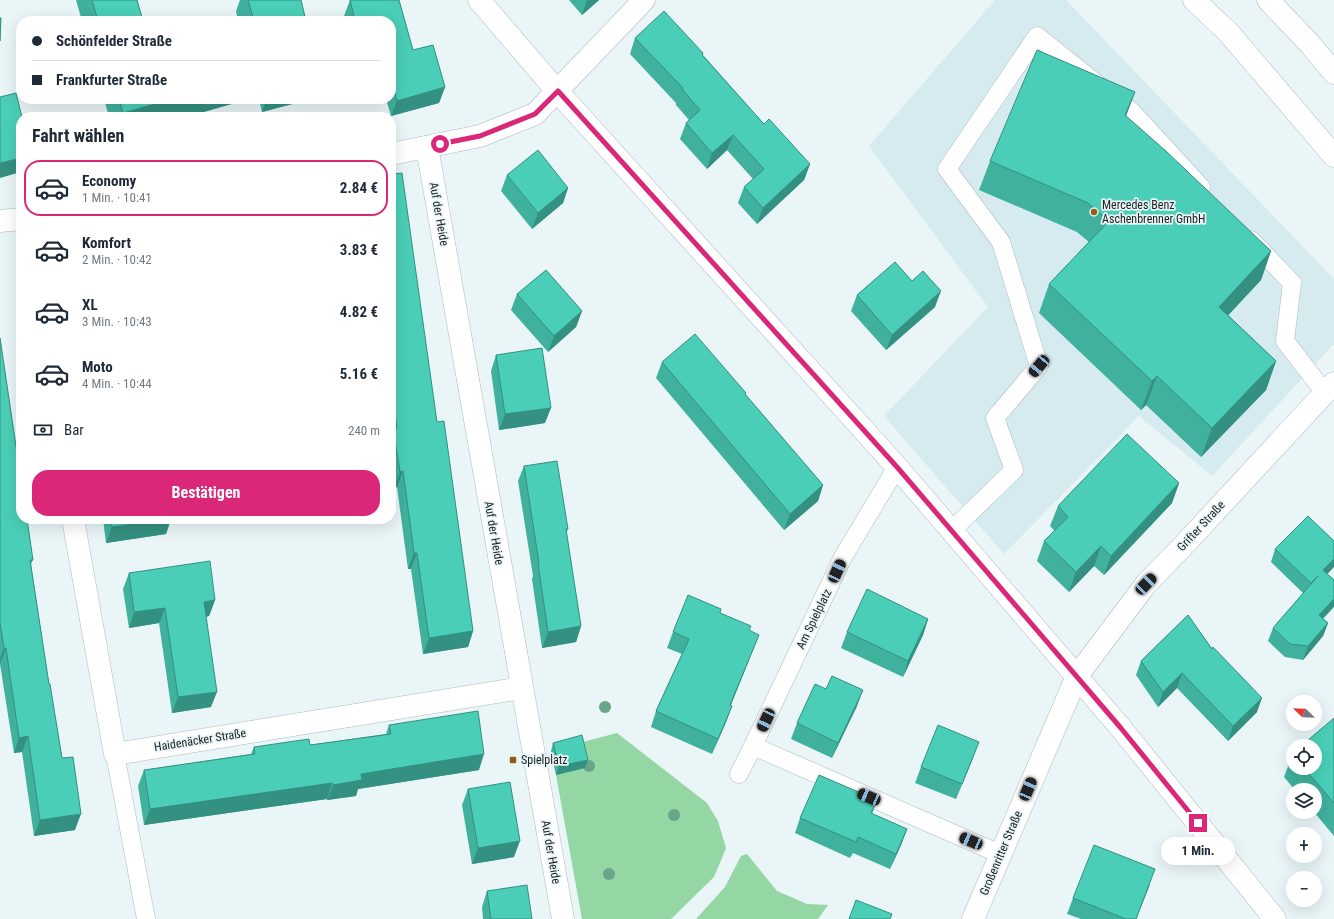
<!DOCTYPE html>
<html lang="de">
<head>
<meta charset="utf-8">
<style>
  body { margin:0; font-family:"Roboto Condensed",sans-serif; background:#f2f2f3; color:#1f2937; height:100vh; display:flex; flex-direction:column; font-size:15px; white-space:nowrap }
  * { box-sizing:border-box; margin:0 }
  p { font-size:13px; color:#747a83 }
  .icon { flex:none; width:22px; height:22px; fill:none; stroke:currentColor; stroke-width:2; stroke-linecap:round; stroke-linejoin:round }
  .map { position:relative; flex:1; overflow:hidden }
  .drawer { position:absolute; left:16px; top:112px; width:380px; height:412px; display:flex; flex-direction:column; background:#fff; border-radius:16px; box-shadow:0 4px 16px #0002 }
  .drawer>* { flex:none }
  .hud { position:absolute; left:16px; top:16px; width:380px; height:88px; border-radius:16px; box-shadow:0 4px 16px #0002; display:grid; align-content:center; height:88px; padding:0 16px; background:#fff }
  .needle { width:26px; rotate:293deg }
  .tools { position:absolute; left:1286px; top:695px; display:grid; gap:8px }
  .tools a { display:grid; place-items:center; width:36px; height:36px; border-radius:50%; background:#fff; box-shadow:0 4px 16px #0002; font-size:20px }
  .end { position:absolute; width:18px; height:18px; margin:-9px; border:5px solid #db2777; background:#fff; box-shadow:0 0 0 2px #fff }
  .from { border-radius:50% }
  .bubble { position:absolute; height:28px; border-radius:14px; background:#fff; box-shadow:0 4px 16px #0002; font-size:13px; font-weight:700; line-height:28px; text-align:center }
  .car { position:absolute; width:12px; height:24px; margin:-12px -6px; border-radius:5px; box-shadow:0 0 3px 1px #0007; background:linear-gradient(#222 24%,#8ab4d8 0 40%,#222 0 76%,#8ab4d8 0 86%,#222 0) }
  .hud b { display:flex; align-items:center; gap:14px; height:38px; font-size:15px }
  .hud b+b { border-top:1px solid #e0e1e3 }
  .hud i { width:10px; height:10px; background:#1f2937 }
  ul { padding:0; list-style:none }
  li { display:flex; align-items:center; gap:12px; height:56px; margin:0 8px 6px; padding:0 8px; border:2px solid transparent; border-radius:16px }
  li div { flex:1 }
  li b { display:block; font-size:15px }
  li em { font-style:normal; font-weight:700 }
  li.on { border-color:#db2777 }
  li>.icon { width:36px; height:36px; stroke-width:1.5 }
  h2 { padding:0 16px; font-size:18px; line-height:48px }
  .pay { display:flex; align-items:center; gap:10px; height:44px; padding:0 16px; font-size:15px }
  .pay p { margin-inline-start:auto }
  .button { display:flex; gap:8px; margin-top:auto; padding:8px 16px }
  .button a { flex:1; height:46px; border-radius:16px; background:#db2777; color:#fff; font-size:16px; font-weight:700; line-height:46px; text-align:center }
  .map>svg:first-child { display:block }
</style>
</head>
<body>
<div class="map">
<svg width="1334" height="919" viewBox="0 0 1334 919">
  <rect width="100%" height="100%" fill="#e9f5f7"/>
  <path fill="#d6ebef" d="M995,0H1066L1334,279V344L1212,476L1139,416L1004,554L884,416L988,307L869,146Z"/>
  <g fill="#94d6a4">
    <path d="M617,733L707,803L718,821L726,848L714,877L671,919H582L556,775L585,768L579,743Z"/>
    <path d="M747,854L777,891L807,904L828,905L818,919H696L725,887L741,856Z"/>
  </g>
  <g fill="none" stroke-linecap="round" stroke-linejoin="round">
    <g stroke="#aebabc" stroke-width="19">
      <g id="lane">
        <path d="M1251,240L1292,283L1285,341L1325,393"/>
        <path d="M951,531L1014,470L995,418L1039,366L1001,242L947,169L1037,36L1132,112L1201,187"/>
        <path d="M753,746L1000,854"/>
        <path d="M115,754L146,919"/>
        <path d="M739,774L753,746L843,557L897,467"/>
      </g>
    </g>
    <g stroke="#aebabc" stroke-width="23">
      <g id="street">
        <path d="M427,147L563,919"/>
        <path d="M391,154L480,136L535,114L644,0"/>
        <path d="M0,221L21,219"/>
        <path d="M73,519L115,754L521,688"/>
      </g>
    </g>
    <g stroke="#aebabc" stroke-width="23">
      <g id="secondary">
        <path d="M479,0L557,91L897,467L1120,727L1275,919"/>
        <path d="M973,919L1077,676L1146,584L1182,547L1334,383"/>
      </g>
    </g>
    <g stroke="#aebabc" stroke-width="23">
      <g id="highway">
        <path d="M1194,0L1228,32L1334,156"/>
        <path d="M1268,0L1309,43L1334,73"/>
      </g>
    </g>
    <use href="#lane" stroke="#fff" stroke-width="18"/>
    <use href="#street" stroke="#fff" stroke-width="22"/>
    <use href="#secondary" stroke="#fff" stroke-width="22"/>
    <use href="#highway" stroke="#fff" stroke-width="22"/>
  </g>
  <g fill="#69a689">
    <circle cx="605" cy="707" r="6"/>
    <circle cx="589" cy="766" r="6"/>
    <circle cx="674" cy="815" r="6"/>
    <circle cx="609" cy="874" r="6"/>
  </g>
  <g fill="#40b19d">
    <path d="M76,0H137L143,21H82Z"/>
    <path d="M240,0H301L306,21H238L236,11Z"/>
    <path d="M350,0H399L413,50L433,45L445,87L439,103L391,116L386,99H391V21H346L344,16Z"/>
    <path d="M569,0H599L582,15Z"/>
    <path d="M635,38L703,53V55L764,124L810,164L804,180L757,224L738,203L744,187L753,179L727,150L707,169L680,139L686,123L689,120L676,105V103L630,54Z"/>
    <path d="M1135,92L1126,116L1271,251L1261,280L1228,315L1276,361L1266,390L1201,457L1146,405L1141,410L1039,313L1049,284L1089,242L1077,232L979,190L990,161Z"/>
    <path d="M104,99H249L186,117H109Z"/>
    <path d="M259,99H311L262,112Z"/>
    <path d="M391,174L437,422L473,631L468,647L423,654L411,569H408L397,487L394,488L391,467Z"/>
    <path d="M507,175L568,188L563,203L532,229L501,191Z"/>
    <path d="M517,294L582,311L576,327L548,352L511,310Z"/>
    <path d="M857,295L935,307L886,350L851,311Z"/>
    <path d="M0,338L33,560L31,564L49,684L75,830L34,836L22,752L14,753L0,664Z"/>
    <path d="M496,355L545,423L499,430L491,371Z"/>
    <path d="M662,362L746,393L745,394L823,485L818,501L784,530L656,378Z"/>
    <path d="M524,466L568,529L566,533L581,626L576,642L542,648L532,579L533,576L518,481Z"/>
    <path d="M1179,483L1172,503L1104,575L1094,566L1069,592L1037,561L1044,541L1055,531L1050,526L1058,506Z"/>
    <path d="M103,519H171L166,534L106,543Z"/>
    <path d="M1275,549L1327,574L1334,580V607L1323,619L1328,623L1323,636L1303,660L1285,657L1268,641L1273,628L1303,593L1271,562Z"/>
    <path d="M129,573L215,600L209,616L206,617L211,707L172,713L159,623L129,628L123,589Z"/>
    <path d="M720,613L749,631L759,635L731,705L732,706L726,722L712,754L651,727L656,711L682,654L667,648L673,632Z"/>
    <path d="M1188,615L1257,712L1228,741L1177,688L1158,707L1136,675L1141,661Z"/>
    <path d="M928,619L923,635L903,677L841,648L847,632Z"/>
    <path d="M857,706L832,758L791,739L797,723Z"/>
    <path d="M1334,718V836L1314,812H1315V790H1295L1284,777L1293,753V768H1315Z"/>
    <path d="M389,725L479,770L358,789L356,796L327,800V799L144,825L138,786L144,770L251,754L254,747L310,745L386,734Z"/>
    <path d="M553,743L585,768L556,775L551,751Z"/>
    <path d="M973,758L956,799L915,783L921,767Z"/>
    <path d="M468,789L514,857L472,864L462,805Z"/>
    <path d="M877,800L872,814L907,829L901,845L890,869L853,853L850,858L795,833L800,818Z"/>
    <path d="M1150,885L1136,919H1081L1067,914L1073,898Z"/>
    <path d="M487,891L532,919H483L482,907Z"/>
  </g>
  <g fill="#349080">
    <path d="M587,0H599L582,15Z"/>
    <path d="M445,87L439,103L391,116L397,101Z"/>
    <path d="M1135,92L1124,121L1125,115Z"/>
    <path d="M173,99H249L186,117H122L123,113Z"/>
    <path d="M267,99H311L262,112Z"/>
    <path d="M733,135L727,150L707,169L712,153Z"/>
    <path d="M21,158V172L0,178V163Z"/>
    <path d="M810,164L804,180L757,224L763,208Z"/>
    <path d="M568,188L563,203L532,229L538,213Z"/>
    <path d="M1271,251L1261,280L1209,336L1219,307Z"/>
    <path d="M941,291L935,307L886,350L892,335Z"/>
    <path d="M582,311L576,327L548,352L554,336Z"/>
    <path d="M1276,361L1266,390L1201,457L1212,428Z"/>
    <path d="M1157,376L1146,405L1141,410L1152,381Z"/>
    <path d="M551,408L545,423L499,430L505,414Z"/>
    <path d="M403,471L397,487L394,488L400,472Z"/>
    <path d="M1179,483L1172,503L1104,575L1111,556Z"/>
    <path d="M823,485L818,501L784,530L790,514Z"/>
    <path d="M167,519H171L166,534L106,543L112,527Z"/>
    <path d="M1101,546L1094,566L1069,592L1076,572Z"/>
    <path d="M414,553H417L411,569H408Z"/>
    <path d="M1334,559V567L1319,583L1323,570Z"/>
    <path d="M1334,599V606L1314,628L1319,615Z"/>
    <path d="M215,600L209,616L198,618L204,602Z"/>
    <path d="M165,608L159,623L129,628L134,612Z"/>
    <path d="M928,619L923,635L903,677L908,661Z"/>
    <path d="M1328,623L1323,636L1303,660L1308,646Z"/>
    <path d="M581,626L576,642L542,648L548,632Z"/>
    <path d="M473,631L468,647L423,654L429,638Z"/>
    <path d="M759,635L753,650L724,721L730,705Z"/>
    <path d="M4,648H6L0,664V659Z"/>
    <path d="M1182,673L1177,688L1158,707L1163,692Z"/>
    <path d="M863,690L857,706L832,758L838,743Z"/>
    <path d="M217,692L211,707L172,713L178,697Z"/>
    <path d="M1262,698L1257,712L1228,741L1233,726Z"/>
    <path d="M732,706L726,722L712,754L718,739Z"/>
    <path d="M28,736L22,752L14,753L19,738Z"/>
    <path d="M979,742L973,758L956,799L962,784Z"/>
    <path d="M484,754L479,770L358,789L356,796L327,800L333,785L361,774Z"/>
    <path d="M588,760L585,768L556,775L559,766Z"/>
    <path d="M332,783L327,799L144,825L150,809Z"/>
    <path d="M81,814L75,830L34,836L40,820Z"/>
    <path d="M907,829L901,845L890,869L896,854Z"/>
    <path d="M520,841L514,857L472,864L478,848Z"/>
  </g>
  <g fill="#4aceb7" stroke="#349080">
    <path d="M92,0H137L143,21H98Z"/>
    <path d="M248,0H301L306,21H254Z"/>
    <path d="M350,0H399L413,50L433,45L445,87L397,101L391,80V21H355Z"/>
    <path d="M664,11L703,53L702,55L764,124L769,119L810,164L763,208L744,187L764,169L733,135L712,153L686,123L700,110L682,89L683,88L635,38Z"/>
    <path d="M0,18H1L0,41Z"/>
    <path d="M1037,50L1135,92L1125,115L1167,152L1271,251L1219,307L1276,361L1212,428L1157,376L1152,381L1049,284L1109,221L1088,203L990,161Z"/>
    <path d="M16,93L22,117H21V158L0,163V97Z"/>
    <path d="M119,99H173L123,113Z"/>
    <path d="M538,150L568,188L538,213L507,175Z"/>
    <path d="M402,173L437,422L444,421L473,631L429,638L417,553H414L403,471L400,472L393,429L397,428L391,387V174Z"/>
    <path d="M895,262L912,281L923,271L941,291L892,335L857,295Z"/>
    <path d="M546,270L582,311L554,336L517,294Z"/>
    <path d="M695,334L746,393L745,394L823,485L790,514L662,362Z"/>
    <path d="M0,338L21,480V519H27L33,560H30L49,684H50L62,758L73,757L81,814L40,820L28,736L19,738L6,648H4L0,623Z"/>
    <path d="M542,348L551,408L505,414L496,355Z"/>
    <path d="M1127,434L1179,483L1111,556L1101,546L1076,572L1044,541L1068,517L1058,506Z"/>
    <path d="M557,461L568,529H566L581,626L548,632L538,563H539L524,466Z"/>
    <path d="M1308,516L1334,541V559L1323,570L1334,580V599L1319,615L1328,623L1308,646L1290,644L1273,628L1318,576L1311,583L1275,549Z"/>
    <path d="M111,519H167L112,527Z"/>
    <path d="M210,561L215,600L204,602L217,692L178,697L165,608L134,612L129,573Z"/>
    <path d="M867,589L928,619L908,661L847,632Z"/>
    <path d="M688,595L721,609L720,613L751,626L749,630L759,635L730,705L732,706L718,739L656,711L689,639L673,632Z"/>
    <path d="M1188,615L1212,649L1213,647L1262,698L1233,726L1182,673L1163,692L1141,661Z"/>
    <path d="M832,676L863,690L838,743L797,723L815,684L826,689Z"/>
    <path d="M478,711L484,754L361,774L362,780L333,785L332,783L150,809L144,770L255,754L254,747L309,739L310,745L391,734L389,725Z"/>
    <path d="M1334,718V803L1304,768H1315V746H1301Z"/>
    <path d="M938,725L979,742L962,784L921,767Z"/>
    <path d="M582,735L588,760L559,766L553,743Z"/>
    <path d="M819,775L877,800L871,813L907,829L896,854L858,837L856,842L800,818Z"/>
    <path d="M510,782L520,841L478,848L468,789Z"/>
    <path d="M1094,845L1155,869L1136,919H1126L1073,898Z"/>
    <path d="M527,885L532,919H491L487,891Z"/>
    <path d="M856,900L892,914L890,919H849Z"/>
  </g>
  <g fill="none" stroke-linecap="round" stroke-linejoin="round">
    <path stroke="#db2777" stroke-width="5" d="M440,144L480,136L535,114L558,91L897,467L1120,727L1198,823"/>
  </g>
  <g fill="#945d16" stroke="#e9f5f7" stroke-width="1.5">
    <circle cx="1094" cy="212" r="4"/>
    <rect x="509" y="756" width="8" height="8" rx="2"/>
  </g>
  <g text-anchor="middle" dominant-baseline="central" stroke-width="3.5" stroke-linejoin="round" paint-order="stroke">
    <g font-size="12" fill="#1b1f1f" stroke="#e9f5f7" text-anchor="start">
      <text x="1102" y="205">Mercedes Benz<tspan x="1102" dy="14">Aschenbrenner GmbH</tspan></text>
      <text x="521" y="760">Spielplatz</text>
    </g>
    <g font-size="12" fill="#1b1f1f" stroke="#e9f5f7">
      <text transform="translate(439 214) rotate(80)">Auf der Heide</text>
      <text transform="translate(1201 526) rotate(-47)">Grifter Straße</text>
      <text transform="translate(494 533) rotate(80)">Auf der Heide</text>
      <text transform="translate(814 619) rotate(-64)">Am Spielplatz</text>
      <text transform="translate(200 740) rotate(-9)">Haidenäcker Straße</text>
      <text transform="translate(551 852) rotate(80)">Auf der Heide</text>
      <text transform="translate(1001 853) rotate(-67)">Großenritter Straße</text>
    </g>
  </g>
</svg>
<div class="tools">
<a><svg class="needle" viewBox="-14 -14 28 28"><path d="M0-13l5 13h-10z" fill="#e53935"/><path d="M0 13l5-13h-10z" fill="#747a83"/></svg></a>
<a><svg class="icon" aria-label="locate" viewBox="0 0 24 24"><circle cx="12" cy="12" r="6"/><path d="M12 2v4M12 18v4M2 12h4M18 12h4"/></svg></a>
<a><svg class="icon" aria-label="layers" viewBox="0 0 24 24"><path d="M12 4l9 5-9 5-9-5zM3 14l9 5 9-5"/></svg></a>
<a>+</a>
<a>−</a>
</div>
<i class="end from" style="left:440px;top:144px"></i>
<i class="end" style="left:1198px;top:823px"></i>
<div class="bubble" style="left:1161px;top:837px;width:74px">1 Min.</div>
<i class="car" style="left:1039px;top:366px;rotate:220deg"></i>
<i class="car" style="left:837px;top:571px;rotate:25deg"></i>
<i class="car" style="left:1146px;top:584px;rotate:44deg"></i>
<i class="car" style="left:766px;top:720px;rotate:205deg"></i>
<i class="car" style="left:1028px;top:789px;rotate:23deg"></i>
<i class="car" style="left:869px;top:797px;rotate:293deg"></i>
<i class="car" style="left:971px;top:841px;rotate:293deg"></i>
<div class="hud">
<b><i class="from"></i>Schönfelder Straße</b>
<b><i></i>Frankfurter Straße</b>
</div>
<section class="drawer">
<h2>Fahrt wählen</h2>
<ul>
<li class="on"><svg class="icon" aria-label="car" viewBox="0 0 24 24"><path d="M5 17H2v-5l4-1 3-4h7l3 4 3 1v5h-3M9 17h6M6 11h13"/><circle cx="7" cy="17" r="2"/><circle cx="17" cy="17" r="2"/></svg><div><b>Economy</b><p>1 Min. · 10:41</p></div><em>2.84 €</em></li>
<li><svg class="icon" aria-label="car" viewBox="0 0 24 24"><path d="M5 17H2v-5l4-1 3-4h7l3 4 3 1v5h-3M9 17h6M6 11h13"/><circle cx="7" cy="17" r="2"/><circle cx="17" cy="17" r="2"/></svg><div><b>Komfort</b><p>2 Min. · 10:42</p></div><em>3.83 €</em></li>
<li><svg class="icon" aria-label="car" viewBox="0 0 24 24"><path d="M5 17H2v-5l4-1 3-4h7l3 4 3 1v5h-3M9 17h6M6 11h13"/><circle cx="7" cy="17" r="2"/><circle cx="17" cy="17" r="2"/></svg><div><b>XL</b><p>3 Min. · 10:43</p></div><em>4.82 €</em></li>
<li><svg class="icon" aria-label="car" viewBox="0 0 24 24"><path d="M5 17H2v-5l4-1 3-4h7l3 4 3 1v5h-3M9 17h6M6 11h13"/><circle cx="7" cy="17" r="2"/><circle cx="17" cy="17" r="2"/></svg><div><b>Moto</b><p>4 Min. · 10:44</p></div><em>5.16 €</em></li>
</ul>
<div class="pay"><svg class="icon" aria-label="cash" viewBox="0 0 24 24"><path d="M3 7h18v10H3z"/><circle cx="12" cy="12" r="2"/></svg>Bar<p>240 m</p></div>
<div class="button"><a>Bestätigen</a></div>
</section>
</div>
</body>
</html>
